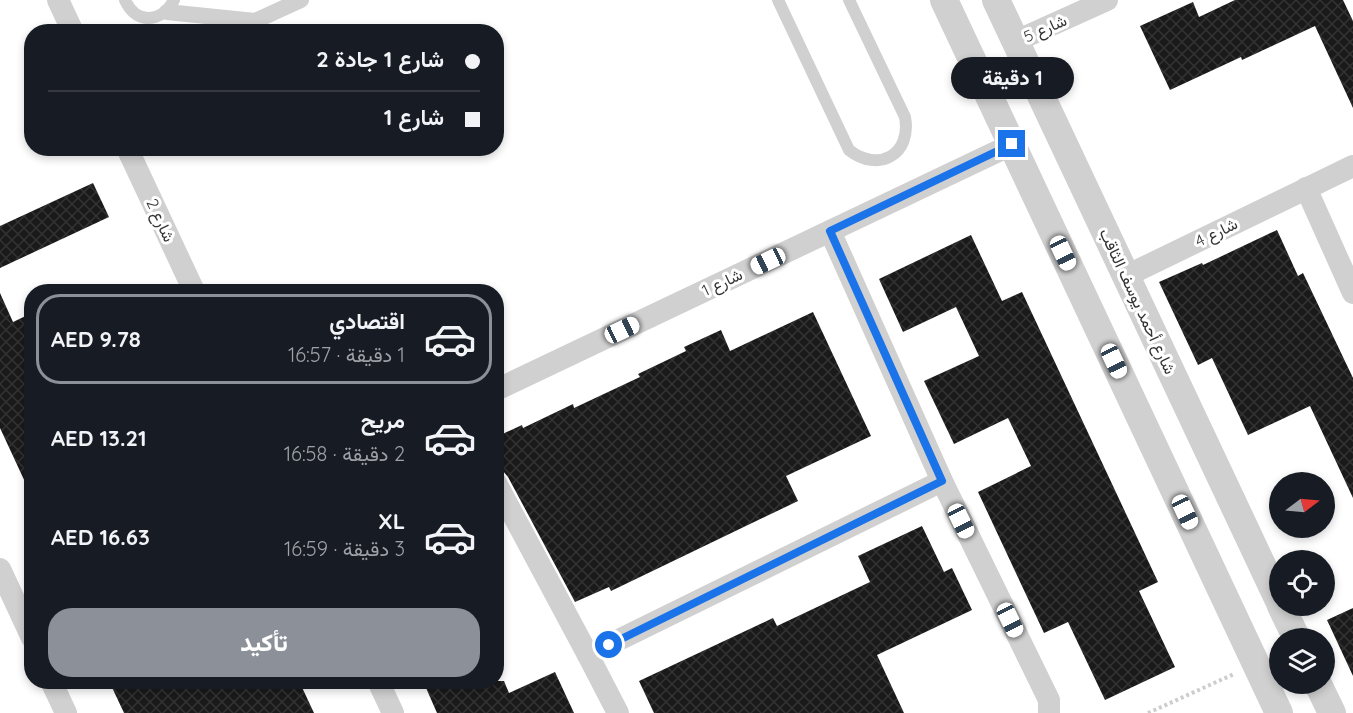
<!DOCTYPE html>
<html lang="ar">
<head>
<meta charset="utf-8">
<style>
  body { margin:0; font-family:Quicksand,Vazirmatn,sans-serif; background:#20242c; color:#f1f3f6; direction:rtl; height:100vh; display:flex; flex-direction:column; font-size:22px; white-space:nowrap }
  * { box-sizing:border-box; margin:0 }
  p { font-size:20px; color:#9ea1a6 }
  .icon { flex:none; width:33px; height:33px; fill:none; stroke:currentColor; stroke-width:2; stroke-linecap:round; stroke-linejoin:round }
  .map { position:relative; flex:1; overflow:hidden; direction:ltr }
  .details { position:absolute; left:24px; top:284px; width:480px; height:405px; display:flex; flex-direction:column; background:#171b24; border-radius:24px; box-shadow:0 3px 9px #0003; direction:rtl }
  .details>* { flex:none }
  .banner { position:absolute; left:24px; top:24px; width:480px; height:132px; border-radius:24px; box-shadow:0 3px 9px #0003; direction:rtl; display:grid; align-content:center; height:132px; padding:0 24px; background:#171b24 }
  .needle { width:39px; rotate:74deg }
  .controls { position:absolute; left:1269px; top:472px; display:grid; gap:12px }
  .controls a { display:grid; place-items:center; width:66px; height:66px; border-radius:50%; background:#171b24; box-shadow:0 3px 9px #0003; font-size:30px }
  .end { position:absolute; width:27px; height:27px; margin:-14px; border:8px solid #1a73e8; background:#fff; box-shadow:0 0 0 3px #fff }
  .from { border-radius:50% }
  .bubble { position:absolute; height:42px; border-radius:21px; background:#171b24; box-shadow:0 3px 9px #0003; font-size:20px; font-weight:800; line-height:42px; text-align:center; direction:rtl }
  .car { position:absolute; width:18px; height:36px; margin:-18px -9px; border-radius:8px; box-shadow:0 0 4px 2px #0007; background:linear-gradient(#fff 24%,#345 0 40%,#fff 0 76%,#345 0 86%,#fff 0) }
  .banner b { display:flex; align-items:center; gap:21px; height:57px; font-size:22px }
  .banner b+b { border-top:2px solid #363941 }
  .banner i { width:15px; height:15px; background:#f1f3f6 }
  ul { padding:10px 0 0; list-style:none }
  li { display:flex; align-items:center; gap:18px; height:90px; margin:0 12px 9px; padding:0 12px; border:3px solid transparent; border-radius:24px }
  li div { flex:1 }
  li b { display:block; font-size:22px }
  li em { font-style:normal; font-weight:800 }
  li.current { border-color:#8c9099 }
  li>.icon { width:54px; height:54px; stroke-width:1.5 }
  .button { display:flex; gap:12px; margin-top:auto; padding:12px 24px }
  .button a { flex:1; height:69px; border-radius:24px; background:#8c9099; color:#fff; font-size:24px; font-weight:800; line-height:69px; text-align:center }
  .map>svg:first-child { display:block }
</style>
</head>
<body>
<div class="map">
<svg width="1353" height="713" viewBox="0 0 1353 713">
  <defs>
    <pattern id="building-cross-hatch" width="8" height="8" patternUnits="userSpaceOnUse" patternTransform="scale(1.5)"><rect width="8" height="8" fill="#1a1a1a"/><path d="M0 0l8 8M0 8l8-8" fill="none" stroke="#333"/></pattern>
  </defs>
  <rect width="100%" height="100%" fill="#fff"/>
  <g fill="url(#building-cross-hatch)">
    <path d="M1235,0H1343L1353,21V108L1315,26L1242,60L1241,57L1170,90L1140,26L1193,2L1199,17Z"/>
    <path d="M93,183L109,217L0,268V226Z"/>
    <path d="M1277,230L1298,276L1303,273L1353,378V498L1310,406L1248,435L1212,358L1198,365L1159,282L1202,263L1203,265Z"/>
    <path d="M971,235L1002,301L1022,292L1158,582L1139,591L1175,667L1105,700L1068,622L1044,633L978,492L1031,466L1008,418L954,444L924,381L979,356L956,307L903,332L879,279Z"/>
    <path d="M0,293L13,322L32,313V497L0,428Z"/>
    <path d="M813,312L871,436L786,476L798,501L611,591L609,587L575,602L508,477L503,471L496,470V437L522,425L523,428L573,404L574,408L640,377L638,374L686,351L684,347L721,330L730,351Z"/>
    <path d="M922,526L944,572L952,568L972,610L877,655L904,713H654L639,681L773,618L777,626L870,582L858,556Z"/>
    <path d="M1353,608V676L1327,620Z"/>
    <path d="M555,672L574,713H437L423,681H504L509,693Z"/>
    <path d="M109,681H299L314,713H124Z"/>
  </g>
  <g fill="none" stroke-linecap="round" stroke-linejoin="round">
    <path stroke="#cdcdcd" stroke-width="4" stroke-dasharray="3 3" stroke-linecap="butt" d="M1148,713L1234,674"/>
    <g stroke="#d0d0d0" stroke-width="12">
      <path d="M125,0C136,25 162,23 174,0"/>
      <path d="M778,0L849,150C878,173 912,155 905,117L849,0"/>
    </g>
    <path stroke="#d0d0d0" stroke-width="16" d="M167,12L255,21L301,0"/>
    <g stroke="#d0d0d0" stroke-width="22">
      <path d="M58,0L73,32"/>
      <path d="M1016,41L1107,0"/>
      <path d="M127,148L194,291"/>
      <path d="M1306,188L1353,293"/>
      <path d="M830,231L942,481L1049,700V713"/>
      <path d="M1126,276L1353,166"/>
      <path d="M496,390L1013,144"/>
      <path d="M496,483L588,655"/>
      <path d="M0,569L32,638"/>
      <path d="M51,681L66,713"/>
      <path d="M378,681L393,713"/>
      <path d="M618,713L588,655L942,481"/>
    </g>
    <g stroke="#d0d0d0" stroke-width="28">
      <path d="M944,0L1279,713"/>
      <path d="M996,0L1280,603"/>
      <path d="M1281,606L1297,639"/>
      <path d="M1318,684L1332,713"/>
    </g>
  </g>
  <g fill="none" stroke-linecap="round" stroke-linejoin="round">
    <path stroke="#1a73e8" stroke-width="8" d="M609,645L942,481L830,231L1012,144"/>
  </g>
  <g text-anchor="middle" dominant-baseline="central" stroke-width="6" stroke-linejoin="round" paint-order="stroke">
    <g font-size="16" fill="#333" stroke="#fff">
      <text transform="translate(1045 28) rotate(-24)">شارع 5</text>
      <text transform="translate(161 220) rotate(65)">شارع 2</text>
      <text transform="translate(1216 232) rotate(-26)">شارع 4</text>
      <text transform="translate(722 282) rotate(-25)">شارع 1</text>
      <text transform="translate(1138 301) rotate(65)">شارع أحمد يوسف الثاقب</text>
    </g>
  </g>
</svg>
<div class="controls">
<a><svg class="needle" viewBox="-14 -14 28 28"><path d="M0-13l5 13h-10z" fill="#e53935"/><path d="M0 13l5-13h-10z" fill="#9ea1a6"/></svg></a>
<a><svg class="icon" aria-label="locate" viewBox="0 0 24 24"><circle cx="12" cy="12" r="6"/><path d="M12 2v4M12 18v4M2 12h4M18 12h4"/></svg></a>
<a><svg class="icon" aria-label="layers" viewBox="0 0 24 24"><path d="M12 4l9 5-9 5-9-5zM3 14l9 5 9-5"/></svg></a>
</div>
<i class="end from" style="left:609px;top:645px"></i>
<i class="end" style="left:1012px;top:144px"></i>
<div class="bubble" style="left:951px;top:57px;width:123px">1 دقيقة</div>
<i class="car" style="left:1063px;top:253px;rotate:155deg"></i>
<i class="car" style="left:768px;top:261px;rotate:245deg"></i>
<i class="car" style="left:622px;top:330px;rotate:65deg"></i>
<i class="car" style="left:1114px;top:361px;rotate:155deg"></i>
<i class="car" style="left:1185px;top:512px;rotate:155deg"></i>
<i class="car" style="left:961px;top:521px;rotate:154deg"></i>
<i class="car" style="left:1010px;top:620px;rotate:154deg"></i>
<div class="banner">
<b><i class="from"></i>شارع 1 جادة 2</b>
<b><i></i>شارع 1</b>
</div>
<section class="details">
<ul>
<li class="current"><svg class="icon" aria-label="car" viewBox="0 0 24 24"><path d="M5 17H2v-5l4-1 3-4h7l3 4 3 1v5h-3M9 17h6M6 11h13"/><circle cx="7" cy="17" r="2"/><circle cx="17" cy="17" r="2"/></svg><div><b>اقتصادي</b><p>1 دقيقة · 16:57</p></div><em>AED 9.78</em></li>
<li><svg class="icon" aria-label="car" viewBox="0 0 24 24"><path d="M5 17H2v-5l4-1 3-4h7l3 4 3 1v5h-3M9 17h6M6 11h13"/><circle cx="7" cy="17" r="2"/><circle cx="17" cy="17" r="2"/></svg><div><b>مريح</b><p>2 دقيقة · 16:58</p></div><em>AED 13.21</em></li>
<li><svg class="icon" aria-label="car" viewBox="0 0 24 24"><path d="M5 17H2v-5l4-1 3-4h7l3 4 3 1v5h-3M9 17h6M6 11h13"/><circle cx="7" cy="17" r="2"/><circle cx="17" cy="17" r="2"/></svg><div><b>XL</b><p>3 دقيقة · 16:59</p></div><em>AED 16.63</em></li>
</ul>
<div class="button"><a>تأكيد</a></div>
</section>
</div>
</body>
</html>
